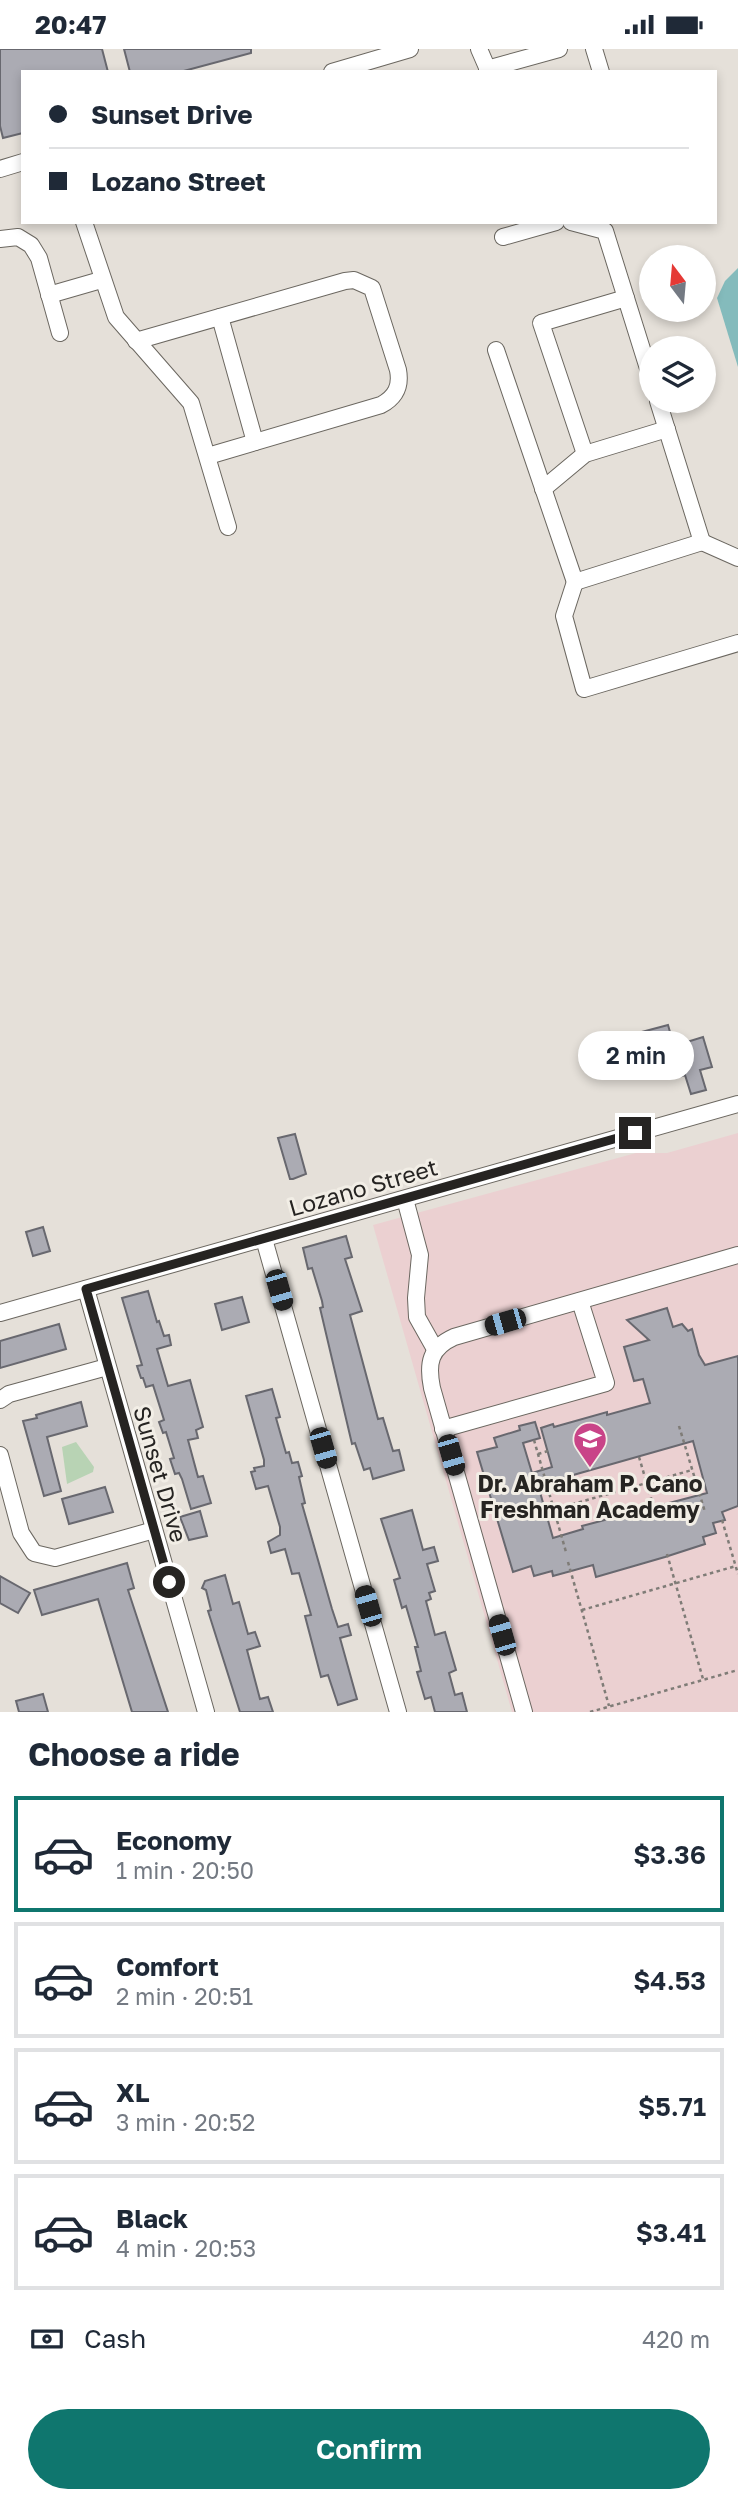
<!DOCTYPE html>
<html lang="en">
<head>
<meta charset="utf-8">
<style>
  body { margin:0; font-family:"Golos Text",sans-serif; background:#f6f6f7; color:#1f2937; height:100vh; display:flex; flex-direction:column; font-size:26px; white-space:nowrap }
  * { box-sizing:border-box; margin:0 }
  p { font-size:23px; color:#747a83 }
  .icon { flex:none; width:38px; height:38px; fill:none; stroke:currentColor; stroke-width:2; stroke-linecap:round; stroke-linejoin:round }
  .map { position:relative; height:1663px; overflow:hidden }
  .sheet { display:flex; flex-direction:column; background:#fff; flex:1 }
  .sheet>* { flex:none }
  .hud { position:absolute; left:21px; top:21px; width:696px; height:154px; border-radius:0px; box-shadow:0 4px 10px #0003; display:grid; align-content:center; height:154px; padding:0 28px; background:#fff }
  .needle { width:46px; rotate:344deg }
  .tools { position:absolute; left:639px; top:196px; display:grid; gap:14px }
  .tools a { display:grid; place-items:center; width:77px; height:77px; border-radius:50%; background:#fff; box-shadow:0 4px 10px #0003; font-size:35px }
  .end { position:absolute; width:32px; height:32px; margin:-16px; border:9px solid #262422; background:#fff; box-shadow:0 0 0 4px #fff }
  .from { border-radius:50% }
  .bubble { position:absolute; height:49px; border-radius:24px; background:#fff; box-shadow:0 4px 10px #0003; font-size:23px; font-weight:600; line-height:49px; text-align:center }
  .car { position:absolute; width:21px; height:42px; margin:-21px -10px; border-radius:9px; box-shadow:0 0 5px 2px #0007; background:linear-gradient(#222 24%,#8ab4d8 0 40%,#222 0 76%,#8ab4d8 0 86%,#222 0) }
  .hud b { display:flex; align-items:center; gap:24px; height:66px; font-size:26px }
  .hud b+b { border-top:2px solid #e0e1e3 }
  .hud i { width:18px; height:18px; background:#1f2937 }
  ul { padding:0; list-style:none }
  li { display:flex; align-items:center; gap:21px; height:116px; margin:0 14px 10px; padding:0 14px; border:4px solid #e0e1e3; border-radius:0px }
  li div { flex:1 }
  li b { display:block; font-size:26px }
  li em { font-style:normal; font-weight:600 }
  li.current { border-color:#0f766e }
  li>.icon { width:63px; height:63px; stroke-width:1.5 }
  h2 { padding:0 28px; font-size:32px; line-height:84px }
  .pay { display:flex; align-items:center; gap:18px; height:77px; padding:0 28px; font-size:26px }
  .pay p { margin-inline-start:auto }
  .primary-button { display:flex; gap:14px; margin-top:auto; padding:14px 28px }
  .primary-button a { flex:1; height:80px; border-radius:42px; background:#0f766e; color:#fff; font-size:28px; font-weight:600; line-height:80px; text-align:center }
  .status { display:flex; justify-content:space-between; align-items:center; height:49px; padding:0 35px; background:#fff; direction:ltr }
  .status svg { height:19px; fill:currentColor }
  .map>svg:first-child { display:block }
</style>
</head>
<body>
<div class="status"><b>20:47</b><svg viewBox="0 0 49 12"><path d="M0 12V9h3v3zM5 12V6h3v6zM10 12V3h3v9zM15 12V0h3v12zM26 1h20v11H26zM47 4h2v5h-2z"/></svg></div>
<div class="map">
<svg width="738" height="1663" viewBox="0 0 738 1663">
  <rect width="100%" height="100%" fill="#e5e0d9"/>
  <path fill="#ebd0d1" d="M738,1084V1663H512L373,1176L636,1104H667Z"/>
  <path fill="#b8d3b4" d="M76,1393L94,1418L93,1423L67,1435L62,1398Z"/>
  <path fill="#84bbbc" d="M738,219V318L717,249L725,232Z"/>
  <g fill="#ababb3" stroke="#68686f" stroke-width="2" fill-rule="evenodd">
    <path d="M0,0H102L108,23H23V84L3,89L0,77Z"/>
    <path d="M124,0H251V4L180,23H130Z"/>
    <path d="M668,976L674,997L703,988L712,1018L700,1021L706,1041L691,1045L685,1026L682,1027L674,1000L640,1010V1013L638,1014L641,1026L629,1029L619,989Z"/>
    <path d="M295,1085L306,1125L293,1130H290L278,1089Z"/>
    <path d="M43,1178L50,1202L33,1207L26,1183Z"/>
    <path d="M346,1187L352,1208L345,1210L362,1262L350,1266L378,1370L383,1369L393,1402L399,1401L404,1421L373,1430L370,1419L364,1421L355,1394L352,1395L320,1259L323,1258L322,1252L312,1219L308,1220L303,1199Z"/>
    <path d="M148,1242L157,1273L159,1272L164,1287L169,1286L171,1296L157,1300L168,1337L190,1331L203,1378L196,1381L198,1389L188,1391L198,1428L203,1427L211,1454L191,1460L182,1430L179,1424L175,1425L170,1410L174,1409L166,1383L163,1384L159,1373L164,1371L153,1336L146,1338L143,1329H141L137,1317L142,1316L122,1249Z"/>
    <path d="M242,1248L249,1273L222,1281L215,1255Z"/>
    <path d="M667,1259L673,1278L682,1275L688,1282L692,1280L699,1306L705,1316L738,1307V1457L722,1463L725,1471L713,1474L716,1484L703,1488L705,1495L665,1508L596,1528L593,1516L553,1527L552,1522L534,1527L531,1517L513,1523L477,1403L497,1398L494,1389L520,1381L519,1377L535,1373L540,1389L523,1394L532,1424L552,1418L541,1379L553,1375L554,1378L607,1363V1366L650,1354L643,1330L634,1332L624,1298L649,1291L627,1271ZM693,1392L707,1444L582,1477L583,1480L553,1489L538,1436Z"/>
    <path d="M59,1275L66,1300L0,1319V1292Z"/>
    <path d="M272,1340L280,1368L276,1369L286,1404L289,1403L292,1414L298,1413L302,1427L299,1428L305,1454L302,1455L332,1560L338,1578L348,1575L351,1586L340,1589L357,1650L338,1656L328,1626L321,1628L305,1567L311,1566L299,1524L292,1525L285,1500L271,1504L268,1493L280,1486V1478L268,1437L256,1440L251,1423L255,1422L254,1419L264,1417V1411L246,1347Z"/>
    <path d="M81,1353L87,1377L47,1388L61,1442L44,1447L23,1372L37,1369L36,1366Z"/>
    <path d="M105,1438L113,1463L69,1475L62,1450Z"/>
    <path d="M412,1461L423,1501L434,1498L438,1512L427,1515L435,1542L429,1544L431,1550L426,1552L435,1586L445,1583L456,1621L449,1624L455,1646L462,1644L467,1663H435L431,1648L425,1650L417,1623L421,1622L415,1598H418L406,1557L402,1559L394,1531L400,1529L381,1470Z"/>
    <path d="M200,1462L207,1487L189,1491L180,1468Z"/>
    <path d="M127,1514L134,1539L128,1541L168,1663H132L98,1550L42,1566L34,1541Z"/>
    <path d="M225,1526L233,1555L239,1553L248,1585L255,1583L260,1597L247,1601L260,1650L268,1648L273,1663H240L208,1562L211,1561L206,1541L202,1539L205,1532Z"/>
    <path d="M0,1527L30,1544L18,1564L0,1554Z"/>
    <path d="M43,1645L48,1663H19L16,1652Z"/>
  </g>
  <g fill="none" stroke-linecap="round" stroke-linejoin="round">
    <g stroke="#6b6760" stroke-width="18">
      <g id="minor">
        <path d="M479,0L489,23"/>
        <path d="M594,0L601,23"/>
        <path d="M487,20L559,0"/>
        <path d="M332,23L410,0"/>
        <path d="M0,120L23,113"/>
        <path d="M84,173L116,268L191,354L228,478"/>
        <path d="M571,173L605,182L651,329"/>
        <path d="M503,188L556,173"/>
        <path d="M0,190L18,188L31,196L39,209L60,284"/>
        <path d="M49,246L101,231"/>
        <path d="M220,268L255,393"/>
        <path d="M136,292L345,232L354,231L372,239L398,321C401,337 396,348 381,356L208,407"/>
        <path d="M496,301L575,533L702,493L658,352"/>
        <path d="M585,405L541,274L626,249"/>
        <path d="M543,440L585,405L667,380"/>
        <path d="M702,493L738,509"/>
        <path d="M575,533L564,567L584,640L738,594"/>
        <path d="M405,1150L420,1206L416,1249L417,1268L435,1300"/>
        <path d="M264,1190L398,1663"/>
        <path d="M86,1240L206,1663"/>
        <path d="M0,1264L738,1055"/>
        <path d="M0,1351L9,1345L107,1318"/>
        <path d="M443,1380L606,1334L580,1252"/>
        <path d="M0,1406L21,1484L34,1504L55,1509L154,1481"/>
        <path d="M524,1663L432,1339C427,1314 430,1299 454,1288L738,1206"/>
      </g>
    </g>
    <g stroke="#7f7c77" stroke-width="2.5" stroke-dasharray="3.5 3.5" stroke-linecap="butt">
      <path d="M679,1377L705,1463"/>
      <path d="M534,1391L566,1503"/>
      <path d="M538,1405L548,1402"/>
      <path d="M639,1408L654,1459"/>
      <path d="M545,1463L692,1421"/>
      <path d="M722,1471L738,1525"/>
      <path d="M667,1505L703,1630"/>
      <path d="M568,1513L609,1657"/>
      <path d="M582,1561L736,1517"/>
      <path d="M590,1663L738,1621"/>
    </g>
    <use href="#minor" stroke="#fff" stroke-width="16"/>
  </g>
  <g fill="none" stroke-linecap="round" stroke-linejoin="round">
    <path stroke="#262422" stroke-width="9" d="M169,1533L86,1240L635,1084"/>
  </g>
  <defs>
    <g id="school-pin" transform="scale(1.75)"><path d="M0 17L-7.5 6A9.5 9.5 0 1 1 7.5 6Z" fill="#c94488" stroke="#f2eee6"/><path d="M0-5L7-2L0 1L-7-2ZM-4 1L0 2.5L4 1V4Q0 6-4 4Z" fill="#fff"/></g>
  </defs>
  <g fill-rule="evenodd">
    <use href="#school-pin" x="590" y="1390"/>
  </g>
  <g text-anchor="middle" dominant-baseline="central" stroke-width="6" stroke-linejoin="round" paint-order="stroke">
    <g font-size="23" fill="#262422" stroke="#f2eee6">
      <text transform="translate(363 1138) rotate(-16)">Lozano Street</text>
      <text transform="translate(161 1425) rotate(74)">Sunset Drive</text>
    </g>
    <g font-size="23" font-weight="bold" fill="#262422" stroke="#f2eee6">
      <text x="590" y="1434">Dr. Abraham P. Cano<tspan x="590" dy="26">Freshman Academy</tspan></text>
    </g>
  </g>
</svg>
<div class="tools">
<a><svg class="needle" viewBox="-14 -14 28 28"><path d="M0-13l5 13h-10z" fill="#e53935"/><path d="M0 13l5-13h-10z" fill="#747a83"/></svg></a>
<a><svg class="icon" aria-label="layers" viewBox="0 0 24 24"><path d="M12 4l9 5-9 5-9-5zM3 14l9 5 9-5"/></svg></a>
</div>
<i class="end from" style="left:169px;top:1533px"></i>
<i class="end" style="left:635px;top:1084px"></i>
<div class="bubble" style="left:578px;top:982px;width:116px">2 min</div>
<i class="car" style="left:279px;top:1241px;rotate:164deg"></i>
<i class="car" style="left:505px;top:1273px;rotate:254deg"></i>
<i class="car" style="left:323px;top:1399px;rotate:164deg"></i>
<i class="car" style="left:451px;top:1406px;rotate:164deg"></i>
<i class="car" style="left:368px;top:1557px;rotate:344deg"></i>
<i class="car" style="left:502px;top:1586px;rotate:344deg"></i>
<div class="hud">
<b><i class="from"></i>Sunset Drive</b>
<b><i></i>Lozano Street</b>
</div>
</div>
<section class="sheet">
<h2>Choose a ride</h2>
<ul>
<li class="current"><svg class="icon" aria-label="car" viewBox="0 0 24 24"><path d="M5 17H2v-5l4-1 3-4h7l3 4 3 1v5h-3M9 17h6M6 11h13"/><circle cx="7" cy="17" r="2"/><circle cx="17" cy="17" r="2"/></svg><div><b>Economy</b><p>1 min · 20:50</p></div><em>$3.36</em></li>
<li><svg class="icon" aria-label="car" viewBox="0 0 24 24"><path d="M5 17H2v-5l4-1 3-4h7l3 4 3 1v5h-3M9 17h6M6 11h13"/><circle cx="7" cy="17" r="2"/><circle cx="17" cy="17" r="2"/></svg><div><b>Comfort</b><p>2 min · 20:51</p></div><em>$4.53</em></li>
<li><svg class="icon" aria-label="car" viewBox="0 0 24 24"><path d="M5 17H2v-5l4-1 3-4h7l3 4 3 1v5h-3M9 17h6M6 11h13"/><circle cx="7" cy="17" r="2"/><circle cx="17" cy="17" r="2"/></svg><div><b>XL</b><p>3 min · 20:52</p></div><em>$5.71</em></li>
<li><svg class="icon" aria-label="car" viewBox="0 0 24 24"><path d="M5 17H2v-5l4-1 3-4h7l3 4 3 1v5h-3M9 17h6M6 11h13"/><circle cx="7" cy="17" r="2"/><circle cx="17" cy="17" r="2"/></svg><div><b>Black</b><p>4 min · 20:53</p></div><em>$3.41</em></li>
</ul>
<div class="pay"><svg class="icon" aria-label="cash" viewBox="0 0 24 24"><path d="M3 7h18v10H3z"/><circle cx="12" cy="12" r="2"/></svg>Cash<p>420 m</p></div>
<div class="primary-button"><a>Confirm</a></div>
</section>
</body>
</html>
